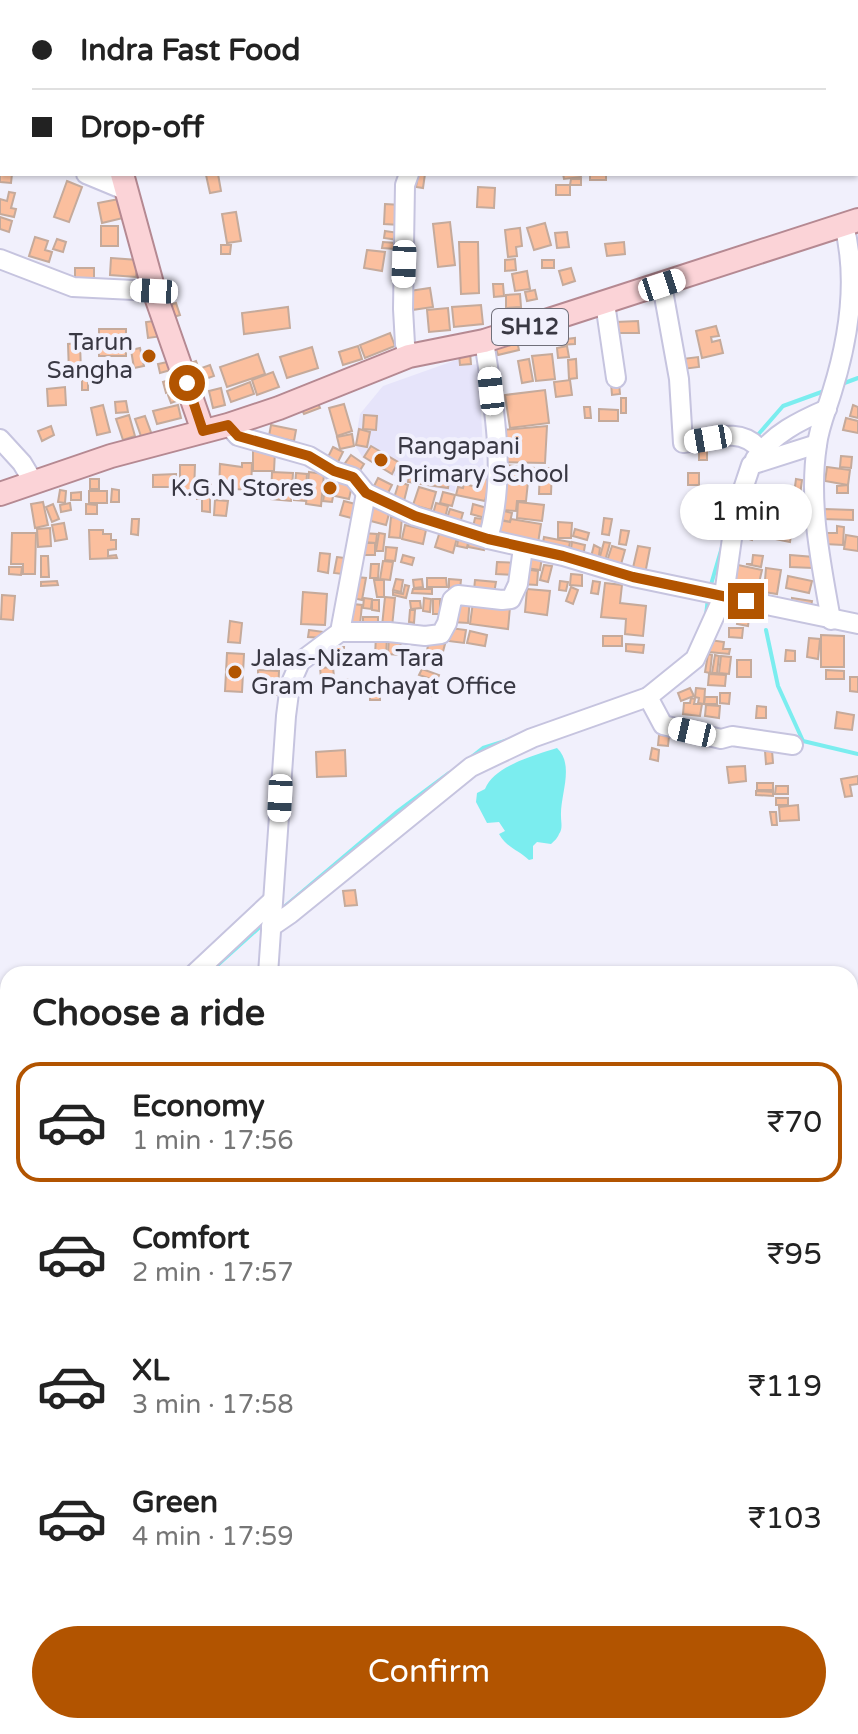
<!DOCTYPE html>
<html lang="en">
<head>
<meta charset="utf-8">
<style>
  body { margin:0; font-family:"Varela Round",sans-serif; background:#f2f2f2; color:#222; height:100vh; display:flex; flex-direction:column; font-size:30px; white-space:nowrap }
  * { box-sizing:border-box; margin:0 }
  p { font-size:26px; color:#767676 }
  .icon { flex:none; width:44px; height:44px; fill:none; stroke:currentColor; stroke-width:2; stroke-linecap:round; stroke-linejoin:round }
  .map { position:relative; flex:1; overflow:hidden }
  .drawer { position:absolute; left:0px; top:966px; width:858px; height:768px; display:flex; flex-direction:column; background:#fff; border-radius:24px 24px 0 0; box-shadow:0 2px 6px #0004 }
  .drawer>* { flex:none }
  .guide { position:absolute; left:0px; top:0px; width:858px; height:176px; box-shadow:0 2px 6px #0004; display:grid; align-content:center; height:176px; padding:0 32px; background:#fff }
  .end { position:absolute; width:36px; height:36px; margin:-18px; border:10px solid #b25400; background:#fff; box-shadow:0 0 0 4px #fff }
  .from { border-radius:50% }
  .bubble { position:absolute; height:56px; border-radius:28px; background:#fff; box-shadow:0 2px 6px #0004; font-size:26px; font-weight:600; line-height:56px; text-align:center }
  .car { position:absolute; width:24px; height:48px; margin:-24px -12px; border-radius:10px; box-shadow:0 0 6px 2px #0007; background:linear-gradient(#fff 24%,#345 0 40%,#fff 0 76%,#345 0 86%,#fff 0) }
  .guide b { display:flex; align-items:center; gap:28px; height:76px; font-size:30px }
  .guide b+b { border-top:2px solid #e0e0e0 }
  .guide i { width:20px; height:20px; background:#222 }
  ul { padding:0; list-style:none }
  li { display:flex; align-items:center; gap:24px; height:120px; margin:0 16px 12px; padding:0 16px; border:4px solid transparent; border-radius:24px }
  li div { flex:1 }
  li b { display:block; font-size:30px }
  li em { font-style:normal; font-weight:600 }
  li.on { border-color:#b25400 }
  li>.icon { width:72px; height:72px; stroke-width:1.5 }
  h2 { padding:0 32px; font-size:36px; line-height:96px }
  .cta { display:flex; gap:16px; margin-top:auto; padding:16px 32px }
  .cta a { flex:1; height:92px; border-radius:48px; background:#b25400; color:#fff; font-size:32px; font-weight:600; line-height:92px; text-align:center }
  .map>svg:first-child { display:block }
</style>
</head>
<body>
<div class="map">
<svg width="858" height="1734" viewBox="0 0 858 1734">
  <rect width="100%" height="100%" fill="#f1f0fc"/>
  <path fill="#e6e4fa" d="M459,359L460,366L479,364L484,475L457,476L455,492L405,482L363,458L355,445L360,414L383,386Z"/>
  <path fill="#7bedef" d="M557,748C575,765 560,795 561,816C561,823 563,828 559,834C557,839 555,840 551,844L537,842L533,846V859L529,860C517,849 507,848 499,834L505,831L499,822L487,823L476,802L477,793L485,789C494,766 535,755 557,748Z"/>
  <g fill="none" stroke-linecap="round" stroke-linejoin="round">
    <g stroke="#7bedef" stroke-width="4">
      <path d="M358,0L359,2"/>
      <path d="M839,385L858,378"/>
      <path d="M756,437L783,406L827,390"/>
      <path d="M710,588L722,547"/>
      <path d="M706,616L708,597"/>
      <path d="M766,630L778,686L803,741L858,754"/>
      <path d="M469,759L483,748L511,739"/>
      <path d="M283,908L398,811L449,773"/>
      <path d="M212,970L262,925"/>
    </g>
  </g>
  <g fill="#fbbf9e" stroke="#c5aa9b" stroke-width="2">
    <path d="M0,171L2,174H12L11,183L0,182Z"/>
    <path d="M218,174L221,191L210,193L206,175Z"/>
    <path d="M418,174H425L423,188L416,187Z"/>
    <path d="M563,174H580L581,177L564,179Z"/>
    <rect x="590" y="174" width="16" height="6"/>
    <path d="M571,179H581V185H570Z"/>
    <path d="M67,181L82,187L69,222L54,217Z"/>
    <rect x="556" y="185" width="14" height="10"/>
    <path d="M478,187L495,188L494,208L477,207Z"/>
    <path d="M9,192L15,193L11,208L16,209L14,217L0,214V199L7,201Z"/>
    <path d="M119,199L123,218L102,223L98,203Z"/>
    <path d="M385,204L401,205L400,225L384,224Z"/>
    <path d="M236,212L241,241L227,243L222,214Z"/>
    <path d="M0,217L12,221L9,232L0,229Z"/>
    <path d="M450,222L455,265L438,267L433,224Z"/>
    <path d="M545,223L551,245L534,250L527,228Z"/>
    <rect x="101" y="226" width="17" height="20"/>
    <path d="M520,228L522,246L516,247L517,256L508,257L505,230Z"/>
    <path d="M385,231L399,233L398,240L384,238Z"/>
    <path d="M567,232L569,247L557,248L555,233Z"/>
    <path d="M35,237L48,241L45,250L52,252L49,262L29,256Z"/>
    <path d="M57,239L66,242L63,252L53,249Z"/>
    <path d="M383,242L396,243L395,249L382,248Z"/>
    <path d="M459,242H478L479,293L461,294Z"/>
    <path d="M624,242L625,254L607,256L605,244Z"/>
    <path d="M221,245H231L230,254H221Z"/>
    <path d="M367,250L385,252L382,271L364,268Z"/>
    <path d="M111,258L138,260L136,277L110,275Z"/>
    <path d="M515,259L516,270L505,271V260Z"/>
    <rect x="542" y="260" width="12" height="8"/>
    <rect x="75" y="268" width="19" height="11"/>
    <path d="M571,268L575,281L563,285L559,271Z"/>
    <path d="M527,271L530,289L515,291L512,274Z"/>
    <path d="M167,283L173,295L164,298L159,286Z"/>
    <path d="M493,284H503L504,296L494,297Z"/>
    <path d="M430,288L433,307L412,310L409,291Z"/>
    <path d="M535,290L537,299L527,301L525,292Z"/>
    <path d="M520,294L521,307L506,308V295Z"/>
    <path d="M176,303L180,315L170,318L166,306Z"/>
    <path d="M481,305L483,324L454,327L452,307Z"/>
    <path d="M288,307L290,328L244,334L242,313Z"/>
    <path d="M448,308L450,330L429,332L427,310Z"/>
    <path d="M161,320L163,336L148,338L146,322Z"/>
    <path d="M638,321L639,333H617L616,322Z"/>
    <path d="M716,326L719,336L711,337L712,342L720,340L723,353L702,358L696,331Z"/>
    <rect x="99" y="329" width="27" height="27"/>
    <path d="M390,333L395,346L365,358L360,345Z"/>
    <path d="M575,338V344L559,345V340Z"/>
    <path d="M517,341L519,350L498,355L495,346Z"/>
    <path d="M80,343L81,372L69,373L68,344Z"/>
    <path d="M358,346L362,359L343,365L339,352Z"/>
    <path d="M567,346L569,357L558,358L557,348Z"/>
    <path d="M312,347L318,368L287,378L280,357Z"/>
    <path d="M140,348L144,366L134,368L131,350Z"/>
    <path d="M470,352L471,364L460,365L459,354Z"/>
    <path d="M258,354L265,374L227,387L220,367Z"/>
    <path d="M552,354L555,379L536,381L532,356Z"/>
    <path d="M698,357L699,367L683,369L682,359Z"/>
    <path d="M529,359L533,381L522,383L518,361Z"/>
    <path d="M576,359L577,378L569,379L568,360Z"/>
    <path d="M172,361L174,369L160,373L158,364Z"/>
    <path d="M196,361L199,369L210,365L214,376L192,384L185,365Z"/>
    <path d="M273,372L279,387L257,395L252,380Z"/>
    <rect x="82" y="375" width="6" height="15"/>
    <path d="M179,377L182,387L166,393L163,382Z"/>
    <path d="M570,380L572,395L556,397L554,382Z"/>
    <path d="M250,382L254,394L231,402L227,391Z"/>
    <path d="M611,383H619L620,394L612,395Z"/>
    <path d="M65,387L66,405L48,406L47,389Z"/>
    <path d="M221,388L225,405L213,408L209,391Z"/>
    <path d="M182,389L185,398L171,403L168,395Z"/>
    <path d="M545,390L549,423L510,428L505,395Z"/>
    <path d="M315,396L320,408L304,414L299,403Z"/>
    <rect x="621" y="398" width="5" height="15"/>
    <path d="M126,401L128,412L116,413L115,402Z"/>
    <path d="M344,404L352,431L337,436L329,408Z"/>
    <path d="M103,405L110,432L97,435L91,408Z"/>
    <path d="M178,405L181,418L157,424L153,411Z"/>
    <path d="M853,405L858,407V418L850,416Z"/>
    <path d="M584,407H590L591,418H585Z"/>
    <path d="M599,409L618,410V421H599Z"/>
    <path d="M129,415L135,436L123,440L116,419Z"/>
    <path d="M364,415L377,416L376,430L363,429Z"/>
    <path d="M145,416L152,435L142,439L135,419Z"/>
    <path d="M846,418L858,421V433L843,430Z"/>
    <path d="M271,425L296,430L294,441L269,436Z"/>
    <path d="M51,426L54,435L42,441L38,431Z"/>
    <path d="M547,426L545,463L502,462L501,430Z"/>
    <path d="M359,429L370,432L367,447L356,445Z"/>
    <path d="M352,434L354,446L340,449L337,437Z"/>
    <path d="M371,446L398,462L392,474L364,457Z"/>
    <path d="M333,447L343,452L337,464L327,459Z"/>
    <path d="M253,451H275L274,471H253Z"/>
    <rect x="699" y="451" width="8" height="9"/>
    <path d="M351,455L364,464L357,475L343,466Z"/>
    <path d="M841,456L852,457L851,468L840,467Z"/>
    <path d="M242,463H252L251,490L233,489V493H219L220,464L242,467Z"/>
    <path d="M180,465H195L194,492H180Z"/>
    <path d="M505,465L534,468L533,482H528L526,501H517L516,511L500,510Z"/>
    <path d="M410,467L450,473L448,488L408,482Z"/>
    <path d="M827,467L850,470L848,485L825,481Z"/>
    <path d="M540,468H552L551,494H539Z"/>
    <path d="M272,472L293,473L291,501L271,499Z"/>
    <path d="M309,472L324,474L321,506L306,504Z"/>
    <path d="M296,473L307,474L305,501L294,500Z"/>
    <path d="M328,473L337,475L332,502L323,501Z"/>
    <rect x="688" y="473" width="11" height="12"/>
    <path d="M176,474V487H153V475Z"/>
    <path d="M339,478L353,481L349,499L335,496Z"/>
    <path d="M378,478L392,485L386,497L372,490Z"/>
    <path d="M479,478L490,480L485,501L456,495L458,487L463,488L464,484L477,487Z"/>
    <rect x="90" y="479" width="9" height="10"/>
    <path d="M796,479L802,480L800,495L794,494Z"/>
    <path d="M199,481H211V491L199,490Z"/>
    <path d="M399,482L408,485L404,501L394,498Z"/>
    <path d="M848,485V493H837V486Z"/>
    <path d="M419,487L436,492L431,510L413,505Z"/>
    <path d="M112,489L119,490V502H111Z"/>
    <path d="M60,490L66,491L65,503L58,502Z"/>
    <rect x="89" y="491" width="18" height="12"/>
    <path d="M81,492V500H71V493Z"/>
    <path d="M443,492L455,495L452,506L440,503Z"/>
    <path d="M755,494L794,503L791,517L752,508Z"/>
    <path d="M197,495H210V512L202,511V499H197Z"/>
    <path d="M215,500L228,501L226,516L214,515Z"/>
    <path d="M344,501L359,505L355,519L340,515Z"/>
    <path d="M43,502L48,525L35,528L31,504Z"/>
    <path d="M518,502L544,505L542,521L517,518Z"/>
    <path d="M70,503L71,510L61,512L60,505Z"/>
    <path d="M436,503L448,506L445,518L433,514Z"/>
    <path d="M53,504L59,519L52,522L46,507Z"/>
    <path d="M86,504L97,505V514H86Z"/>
    <path d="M473,504L487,508L485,518L471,514Z"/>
    <path d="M371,505L390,510L386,525L367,520Z"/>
    <path d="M450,509L463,513L460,523L447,518Z"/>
    <path d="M824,509L853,510V520L823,519Z"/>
    <path d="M500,510L512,513L510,522L498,519Z"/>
    <path d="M744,510L759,515L752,540L737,535Z"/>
    <path d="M391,517L402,518L400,538L389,537Z"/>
    <path d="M765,517L793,522L790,542L761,536Z"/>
    <path d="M475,518L483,519L481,529L473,527Z"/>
    <path d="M604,518L612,519L609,535L602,534Z"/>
    <path d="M132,519H139L138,535L131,534Z"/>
    <path d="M511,519L541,524L538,543L495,536L498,520L510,522Z"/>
    <path d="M558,522L572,523L571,538H558Z"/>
    <path d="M64,523L67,539L55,541L52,525Z"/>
    <path d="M405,525L426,530L423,544L402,539Z"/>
    <path d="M837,526L844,527L843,545L825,544L826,533H837Z"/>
    <path d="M50,528L51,546L38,547L37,529Z"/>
    <path d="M441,528L458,534L453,553L435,547Z"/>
    <path d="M575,529L589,533L587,540L573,536Z"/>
    <path d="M89,530H103V534H111V540H116V549L108,550V556L116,555L117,558L90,559Z"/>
    <path d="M621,530L629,531L626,545L619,544Z"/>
    <path d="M12,533H36L35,574H23V564H11Z"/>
    <path d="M363,533L377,534L376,543L363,542Z"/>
    <path d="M379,533L385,534L383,551H376Z"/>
    <path d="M459,535L469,537L467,548L457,546Z"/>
    <path d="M846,535L858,537V551L844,549Z"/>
    <path d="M544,537L570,542L568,553L542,548Z"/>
    <path d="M470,538L486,542L484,550L468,547Z"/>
    <path d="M572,542L585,545L583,557L570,555Z"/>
    <path d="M604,542L610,543L605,561L599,560Z"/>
    <rect x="364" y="543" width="11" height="12"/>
    <path d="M594,545L600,548L598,563L590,561Z"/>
    <path d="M612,546L625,550L620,568L606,564Z"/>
    <path d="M638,546L650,548L645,574L632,572Z"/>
    <path d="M386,547L397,548L395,561L385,560Z"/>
    <path d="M320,553L330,554L328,573L318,571Z"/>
    <path d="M529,554L542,557L540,570L526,568Z"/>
    <path d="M403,555L414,558L412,565L401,562Z"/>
    <path d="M753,555L763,556L761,567L746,564H752Z"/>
    <path d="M790,555L814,557L813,568L790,567Z"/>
    <path d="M41,556H48L49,577H41Z"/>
    <path d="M337,557L345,558L342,574L334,573Z"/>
    <path d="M383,561L393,562L390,580L380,579Z"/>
    <path d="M497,562L518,563L517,575L496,574Z"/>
    <path d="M371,564H379L378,578H370Z"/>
    <path d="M544,565L552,566L548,582L540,580Z"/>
    <path d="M738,565L762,570L756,596L732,590Z"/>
    <path d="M9,567H22L21,575L9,574Z"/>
    <path d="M766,568L781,570L777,594L764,592Z"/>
    <path d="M523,569L538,571L537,585L521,584Z"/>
    <path d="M571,574L582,575V586L570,585Z"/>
    <path d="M788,576L812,581L809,593L786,588Z"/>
    <path d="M356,577L366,578L362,600L353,598Z"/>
    <path d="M427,578H446L447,587H427Z"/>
    <path d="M396,579L403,580L401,592L393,590Z"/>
    <path d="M422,579L423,587L414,588L413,580Z"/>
    <path d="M449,579L461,580L460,589L449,588Z"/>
    <path d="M374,580H384V597H377Z"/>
    <path d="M475,580L496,582L494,593L474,590Z"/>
    <path d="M57,581L58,585L41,586V582Z"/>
    <path d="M560,581L568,582L566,591L559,590Z"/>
    <path d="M593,581L600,582L598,594L591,593Z"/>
    <path d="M605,583L622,585L620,603L646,606L643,636L625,634L626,619L601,617Z"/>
    <path d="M405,585L409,586L406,598L393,595V592L403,594Z"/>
    <path d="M571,587L578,590L573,604L566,601Z"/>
    <path d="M413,589H432V594L412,593Z"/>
    <path d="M527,589L550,591L547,615L525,612Z"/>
    <path d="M303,592L327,594L325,625L301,624Z"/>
    <path d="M2,595L15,596L13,620L1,619Z"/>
    <path d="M458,596L470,597L468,623L452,622Z"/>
    <path d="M385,597L395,598L392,627L382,626Z"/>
    <path d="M364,598L372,599L371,609L363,608Z"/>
    <path d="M424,598L431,599L430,612L423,611Z"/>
    <path d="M792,598L812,601L811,606L792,603Z"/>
    <rect x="433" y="599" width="7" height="15"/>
    <path d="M372,600H379V611L372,610Z"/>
    <path d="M410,601H420L421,608L411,609Z"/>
    <path d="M473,602L510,607L508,629L470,624Z"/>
    <path d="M353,604L362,605L360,624L351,623Z"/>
    <path d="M410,610H415L414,623L409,622Z"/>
    <path d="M738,616L749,618L748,626L737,624Z"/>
    <rect x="363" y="617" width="15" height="9"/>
    <path d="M230,621L242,623L240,643L228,642Z"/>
    <path d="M450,628L466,630L464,643L448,641Z"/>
    <path d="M729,628H743L742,638L729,637Z"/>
    <path d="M309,630L324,632L323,638L308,637Z"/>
    <path d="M470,631L487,635L485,646L467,643Z"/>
    <path d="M376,635L387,636L386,657L375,656Z"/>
    <path d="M821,635L844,636V667H821Z"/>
    <path d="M389,636L401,637L400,655L388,654Z"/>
    <rect x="603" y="636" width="19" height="10"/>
    <path d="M809,638L820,639L818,659L807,657Z"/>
    <path d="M710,640L724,642L723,649H730L729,654L709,652Z"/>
    <path d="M429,641L445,644L440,663L425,660Z"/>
    <path d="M626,644L644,645L643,653L626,651Z"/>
    <path d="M336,647H344L343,659H335Z"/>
    <path d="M786,650L795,651V661H785Z"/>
    <path d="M227,653L244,654L242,692L225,691Z"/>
    <path d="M326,654H331L332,666H327Z"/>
    <path d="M708,654L712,655L710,673L705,672Z"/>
    <path d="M715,655L719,656L717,673H712Z"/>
    <path d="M721,656L731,657L729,674L719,673Z"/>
    <rect x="737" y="660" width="14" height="17"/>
    <path d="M333,667L334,677L321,678L320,668Z"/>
    <path d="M422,669L439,675L437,681L419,675Z"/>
    <path d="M258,670L279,671L278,695H258Z"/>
    <path d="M826,670L844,671V679H826Z"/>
    <path d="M709,674L726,675L725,686L708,685Z"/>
    <path d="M850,677H858V692L850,691Z"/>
    <path d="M338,679L351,680L350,692L337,691Z"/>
    <path d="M418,680L434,683L431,696L415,692Z"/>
    <rect x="321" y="681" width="11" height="6"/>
    <path d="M690,688L694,696L681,701L678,693Z"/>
    <path d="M696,688L705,689L704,704L698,703L699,698L695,697Z"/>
    <rect x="370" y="689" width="10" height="11"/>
    <path d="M720,693H730L729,704L720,703Z"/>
    <path d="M705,697H717V704H704Z"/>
    <path d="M691,698L695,699L694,704H702L700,716L683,714L684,703H690Z"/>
    <path d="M706,705L720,706L719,718L705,716Z"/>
    <path d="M757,706L766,707V718H756Z"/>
    <path d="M837,712L854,715L852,730L835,728Z"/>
    <path d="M659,735L669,736L668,746L658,745Z"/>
    <path d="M652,748L659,750L658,761L650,759Z"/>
    <path d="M345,750L346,776L317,777L316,752Z"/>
    <path d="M772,750L773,763L766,764L765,751Z"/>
    <path d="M745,766L746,781L729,783L727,767Z"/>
    <path d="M858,776V784L850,785L852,796L845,797L841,779Z"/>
    <rect x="757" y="783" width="16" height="7"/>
    <path d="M776,786H788V794H775Z"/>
    <path d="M756,791L773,792V796L756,795Z"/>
    <rect x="776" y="798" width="12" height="7"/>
    <path d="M798,805L799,820L780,821L779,807Z"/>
    <path d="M770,812H776L777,825H772Z"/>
    <path d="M355,890L357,905L345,906L343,891Z"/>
    <path d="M3,1718L8,1719V1726H29L28,1732L2,1728Z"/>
  </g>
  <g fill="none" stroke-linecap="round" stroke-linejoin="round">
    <g stroke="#c6c4df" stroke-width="22">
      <g id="minor">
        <path d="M0,138L2,139"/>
        <path d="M86,174L127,191"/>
        <path d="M409,174L405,185L403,309L405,344L409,356"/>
        <path d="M0,259L73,287L154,291"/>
        <path d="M662,285L679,379L683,443C710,439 742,425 761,451"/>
        <path d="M605,303L616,378"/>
        <path d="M484,341C494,406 507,475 488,539"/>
        <path d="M228,425L238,436L309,456L334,471L353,477L366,493L415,516L488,539L563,556L633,577L858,624"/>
        <path d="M0,439L22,463L34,483"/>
        <path d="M755,459C773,434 799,421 827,409"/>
        <path d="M831,620C821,563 808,503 817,445C819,427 827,409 832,392C849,338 858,280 844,225"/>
        <path d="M340,632H389L425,636L441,634L447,623L452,600L458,595L502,600L511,599L518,584L523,548"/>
        <path d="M648,697L663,725L721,739L732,736L793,745"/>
        <path d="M271,927L290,914L471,767L532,738L648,697L695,659L724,595L736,510L751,465L817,444"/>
        <path d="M194,974L272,901"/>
        <path d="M268,974L286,716L290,685L300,662L340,632L366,493"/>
        <path d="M0,1147L8,1140"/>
        <path d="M0,1337L8,1333"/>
      </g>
    </g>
    <g stroke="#b58992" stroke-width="26">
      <g id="major">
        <path d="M72,0L73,2"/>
        <path d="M122,174L154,291L203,431"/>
        <path d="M0,494L111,456L228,425L279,408L409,356L484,341L858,220"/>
      </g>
    </g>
    <use href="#minor" stroke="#fff" stroke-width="18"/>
    <use href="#major" stroke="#fbd3d7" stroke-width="22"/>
  </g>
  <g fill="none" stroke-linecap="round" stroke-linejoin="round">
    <path stroke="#b25400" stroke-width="10" d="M187,383L203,431L228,425L238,436L309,456L334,471L353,477L366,493L415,516L488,539L563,556L633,577L746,601"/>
  </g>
  <g fill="#b25400" stroke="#f1f0fc" stroke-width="3">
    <circle cx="149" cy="356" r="8"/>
    <circle cx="381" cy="460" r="8"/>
    <circle cx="330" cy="488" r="8"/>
    <circle cx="235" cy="672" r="8"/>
  </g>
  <g text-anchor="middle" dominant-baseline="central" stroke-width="8" stroke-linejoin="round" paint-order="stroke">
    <rect fill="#f1f0fc" stroke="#706f7a" stroke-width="2" x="492" y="309" width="76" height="36" rx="6"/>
    <g font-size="22" font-weight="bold" fill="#393843">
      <text x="530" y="327">SH12</text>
    </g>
    <g font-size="24" fill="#393843" stroke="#f1f0fc" text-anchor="end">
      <text x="133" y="342">Tarun<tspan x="133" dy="28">Sangha</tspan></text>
      <text x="397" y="446" text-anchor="start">Rangapani<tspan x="397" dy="28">Primary School</tspan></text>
      <text x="314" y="488">K.G.N Stores</text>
      <text x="251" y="658" text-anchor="start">Jalas-Nizam Tara<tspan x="251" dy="28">Gram Panchayat Office</tspan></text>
    </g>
  </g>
</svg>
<i class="end from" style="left:187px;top:383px"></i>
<i class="end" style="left:746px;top:601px"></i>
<div class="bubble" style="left:680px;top:484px;width:132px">1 min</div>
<i class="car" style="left:404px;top:264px;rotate:182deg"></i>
<i class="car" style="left:662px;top:285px;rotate:72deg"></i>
<i class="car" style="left:154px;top:291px;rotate:273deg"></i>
<i class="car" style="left:491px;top:391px;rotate:354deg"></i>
<i class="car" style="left:708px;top:439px;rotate:260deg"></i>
<i class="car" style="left:692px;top:732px;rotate:283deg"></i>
<i class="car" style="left:280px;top:798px;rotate:183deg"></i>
<div class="guide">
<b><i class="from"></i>Indra Fast Food</b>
<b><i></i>Drop-off</b>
</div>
<section class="drawer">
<h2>Choose a ride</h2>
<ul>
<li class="on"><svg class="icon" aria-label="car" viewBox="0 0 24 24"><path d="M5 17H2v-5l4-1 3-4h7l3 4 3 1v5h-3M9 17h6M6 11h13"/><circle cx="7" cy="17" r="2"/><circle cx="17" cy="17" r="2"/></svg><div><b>Economy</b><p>1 min · 17:56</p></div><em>₹70</em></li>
<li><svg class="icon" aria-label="car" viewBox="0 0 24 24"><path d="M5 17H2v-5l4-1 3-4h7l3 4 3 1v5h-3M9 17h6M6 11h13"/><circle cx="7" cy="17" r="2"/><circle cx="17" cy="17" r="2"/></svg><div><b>Comfort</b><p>2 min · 17:57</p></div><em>₹95</em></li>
<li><svg class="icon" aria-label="car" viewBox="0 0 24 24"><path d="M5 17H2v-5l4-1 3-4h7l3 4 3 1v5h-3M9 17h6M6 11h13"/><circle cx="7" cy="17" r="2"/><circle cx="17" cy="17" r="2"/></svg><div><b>XL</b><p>3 min · 17:58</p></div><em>₹119</em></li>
<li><svg class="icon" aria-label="car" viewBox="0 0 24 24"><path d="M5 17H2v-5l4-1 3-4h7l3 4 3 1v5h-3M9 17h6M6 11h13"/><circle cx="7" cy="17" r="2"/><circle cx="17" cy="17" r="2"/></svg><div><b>Green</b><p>4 min · 17:59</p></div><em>₹103</em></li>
</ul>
<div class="cta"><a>Confirm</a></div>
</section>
</div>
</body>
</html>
